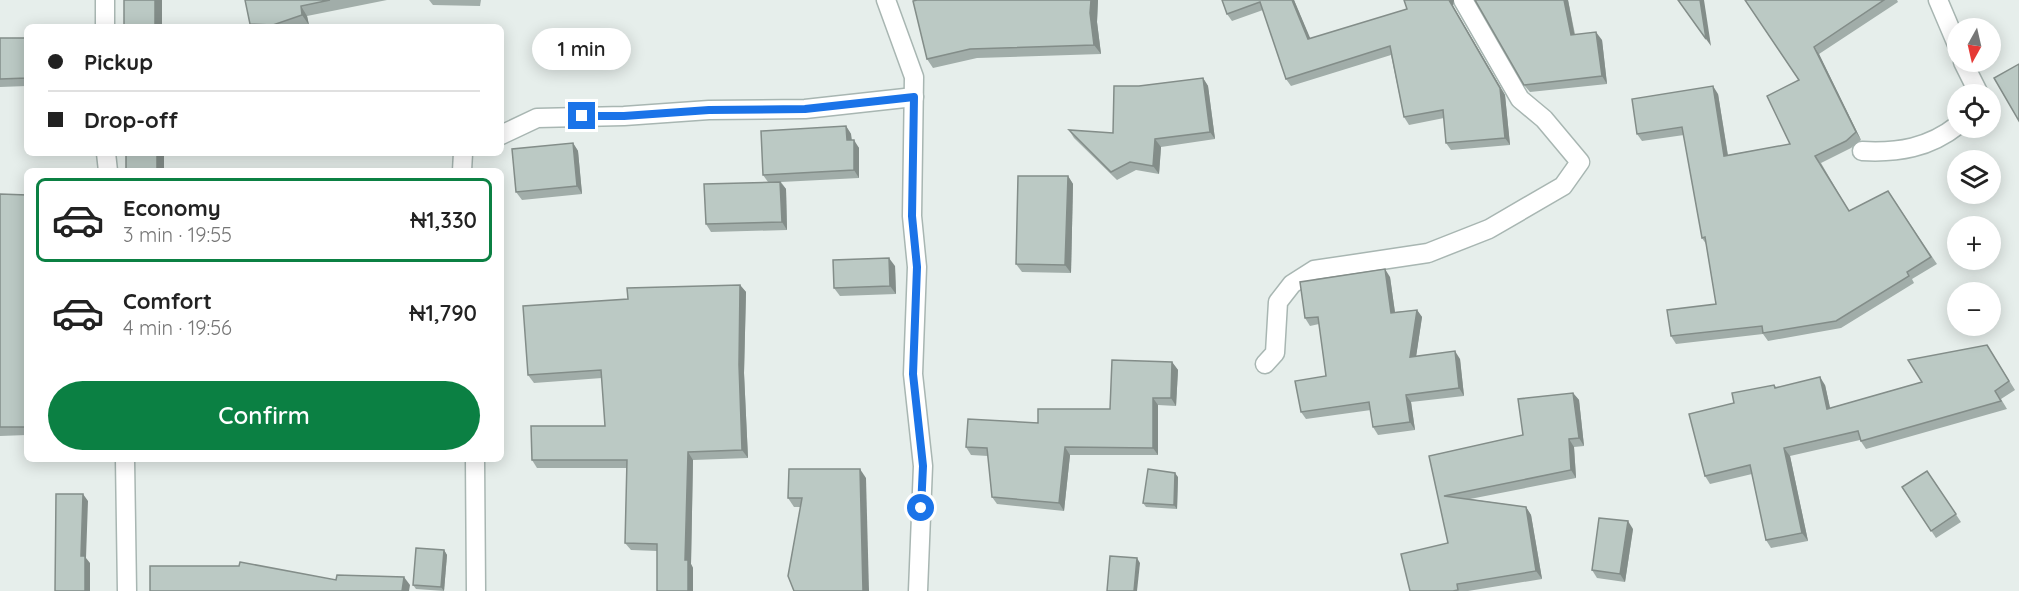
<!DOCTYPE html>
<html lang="en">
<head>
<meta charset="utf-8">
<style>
  body { margin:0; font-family:Quicksand,sans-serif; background:#f6f6f6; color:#222; height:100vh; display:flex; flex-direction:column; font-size:22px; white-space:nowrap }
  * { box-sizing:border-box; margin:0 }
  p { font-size:20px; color:#767676 }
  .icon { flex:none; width:33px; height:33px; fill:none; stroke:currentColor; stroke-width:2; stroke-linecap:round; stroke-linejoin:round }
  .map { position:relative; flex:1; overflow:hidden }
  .side { position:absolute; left:24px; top:168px; width:480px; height:294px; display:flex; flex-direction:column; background:#fff; border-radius:9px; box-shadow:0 3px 15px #0003 }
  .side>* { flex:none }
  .hud { position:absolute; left:24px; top:24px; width:480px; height:132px; border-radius:9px; box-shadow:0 3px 15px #0003; display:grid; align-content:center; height:132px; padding:0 24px; background:#fff }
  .needle { width:39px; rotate:188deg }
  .tools { position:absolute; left:1947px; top:18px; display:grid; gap:12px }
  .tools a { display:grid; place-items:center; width:54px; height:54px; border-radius:50%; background:#fff; box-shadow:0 3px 15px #0003; font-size:30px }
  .end { position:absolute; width:27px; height:27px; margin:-14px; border:8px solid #1a73e8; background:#fff; box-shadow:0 0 0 3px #fff }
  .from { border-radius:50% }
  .bubble { position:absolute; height:42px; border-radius:21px; background:#fff; box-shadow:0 3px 15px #0003; font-size:20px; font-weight:600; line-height:42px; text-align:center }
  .hud b { display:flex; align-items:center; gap:21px; height:57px; font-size:22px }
  .hud b+b { border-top:2px solid #e0e0e0 }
  .hud i { width:15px; height:15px; background:#222 }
  ul { padding:10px 0 0; list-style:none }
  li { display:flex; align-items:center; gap:18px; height:84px; margin:0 12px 9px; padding:0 12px; border:3px solid transparent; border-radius:9px }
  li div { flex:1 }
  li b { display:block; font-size:22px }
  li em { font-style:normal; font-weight:600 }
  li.selected { border-color:#0b8043 }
  li>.icon { width:54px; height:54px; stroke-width:1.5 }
  .button { display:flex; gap:12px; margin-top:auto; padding:12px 24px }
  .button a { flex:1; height:69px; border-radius:36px; background:#0b8043; color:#fff; font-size:24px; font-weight:600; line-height:69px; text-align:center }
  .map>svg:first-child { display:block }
</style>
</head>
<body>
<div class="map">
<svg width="2019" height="591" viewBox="0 0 2019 591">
  <rect width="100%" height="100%" fill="#e6eeeb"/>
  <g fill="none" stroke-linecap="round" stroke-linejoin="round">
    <g stroke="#a8b6b2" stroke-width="21">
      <g id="minor">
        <path d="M886,0L914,77L912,216L917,267L913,374L923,466L918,591"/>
        <path d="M1938,0L1958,47"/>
        <path d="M105,27V0"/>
        <path d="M1963,62L1979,94"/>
        <path d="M501,135L537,118L624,116L709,110L805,109L914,97"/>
        <path d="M1862,151C1898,153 1929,148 1958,125"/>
        <path d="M106,153L108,171"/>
        <path d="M462,171L463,153"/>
        <path d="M1265,364L1275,353L1278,302L1292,284L1314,270L1428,253L1489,229L1563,186L1580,162L1544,119L1520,99L1463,0"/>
        <path d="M125,459L127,591"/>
        <path d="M475,459L476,591"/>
      </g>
    </g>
    <use href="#minor" stroke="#fff" stroke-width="18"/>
  </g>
  <g fill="#a1ada9">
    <path d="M245,0H387L307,16L309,25L304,27H251L250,24Z"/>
    <path d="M429,0H481L480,6L433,5Z"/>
    <path d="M917,0H1098L1097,22L1101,54L977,58L933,68L927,59Z"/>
    <path d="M1222,0H1294L1310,39L1407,9L1404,0H1454L1453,6L1505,95L1510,145L1451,150L1446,143L1444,118L1409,125L1404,117L1391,55L1291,86L1286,79L1263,10L1232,21L1227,14Z"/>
    <path d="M1568,0L1575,34L1602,40L1607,84L1530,92L1524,85Z"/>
    <path d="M1745,0H1897L1898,2L1819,54L1861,140L1851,148L1821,163L1849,211L1888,191L1937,264L1912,279L1914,283L1841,328L1768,341L1763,334L1676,344L1671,336L1716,304L1706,244L1702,238L1684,135L1642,141L1637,134L1718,94L1728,155L1790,144L1799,80Z"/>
    <path d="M0,38H27V86L0,87Z"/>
    <path d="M1203,78L1208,86L1215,139L1161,147L1159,174L1136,170L1117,180L1074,138L1069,130L1113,133L1139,86Z"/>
    <path d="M846,126L851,134L852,140L859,148V178L781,182L786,189L787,230L711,232L706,224L768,182L763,175Z"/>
    <path d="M573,143L578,151L582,194L522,200L516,192Z"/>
    <path d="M1068,176L1073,184L1071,273L1022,272L1016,264Z"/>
    <path d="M0,194L27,195V435L0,436Z"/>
    <path d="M895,266L896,294L840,296L834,288Z"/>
    <path d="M1390,277L1395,312L1417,310L1422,317L1416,356L1460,359L1464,396L1411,402L1415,430L1378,435L1373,427L1371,410L1306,419L1301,412L1326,376L1319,324L1310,326L1305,318Z"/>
    <path d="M740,285L746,292L744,373L748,458L693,460L691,564L693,568V591H657V551L631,550L625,543L627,468H537L532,460L605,426L602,378L534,383L528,375L628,299Z"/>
    <path d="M1992,353L2015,390L2001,399L2007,409L1866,449L1860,440L1790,456L1808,541L1771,548L1766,540L1752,474L1710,484L1705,476L1734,403L1774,385L1776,387L1825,385L1830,408L1922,382Z"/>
    <path d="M1172,362L1178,370L1176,406L1158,405V455H1070L1064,511L997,504L992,497L988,456L971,455L966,447L1038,423L1110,409Z"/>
    <path d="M1573,393L1579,400L1584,446L1574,447L1576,478L1470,499L1526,507L1531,515L1542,579L1468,591H1410L1448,543L1429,456L1523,435Z"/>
    <path d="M1927,471L1961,522L1936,538L1902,487Z"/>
    <path d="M1178,477L1177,509L1146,507L1143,503Z"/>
    <path d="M866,478L801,507H794L788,498Z"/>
    <path d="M1633,529L1625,582L1597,578L1592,570Z"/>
    <path d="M444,550L447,555L444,591L416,589L413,585Z"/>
  </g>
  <g fill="#838d89">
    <rect x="155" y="0" width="7" height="27"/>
    <path d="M1091,0H1098L1097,22L1101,54L1094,45L1090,13Z"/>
    <path d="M1292,0H1294L1314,47L1308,39Z"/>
    <path d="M1449,0H1454L1453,6L1505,95L1510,145L1505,138Z"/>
    <path d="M1564,0H1568L1576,43L1571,35Z"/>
    <path d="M1700,0H1704L1711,46L1706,39Z"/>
    <path d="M301,6L307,16L309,25L302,15Z"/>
    <path d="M1596,32L1602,40L1607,84L1602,76Z"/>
    <path d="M1814,47L1819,54L1861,140L1856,132Z"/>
    <path d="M1203,78L1208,86L1215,139L1210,132Z"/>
    <path d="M1713,86L1718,94L1729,163L1724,156Z"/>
    <path d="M846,126L851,134L852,148L847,140Z"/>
    <path d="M1155,139L1161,147L1159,174L1153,166Z"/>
    <path d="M854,140L859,148V178L854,170Z"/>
    <path d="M573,143L578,151L582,194L577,186Z"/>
    <rect x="157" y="153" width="7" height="18"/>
    <path d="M1068,176L1073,184L1071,273L1065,265Z"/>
    <path d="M780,182L786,189L787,230L782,222Z"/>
    <path d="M889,258L895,266L896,294L890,286Z"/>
    <path d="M1385,269L1390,277L1396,320L1391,313Z"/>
    <path d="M740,285L746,292L744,373L748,458L742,450L739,365Z"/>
    <path d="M1417,310L1422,317L1415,364L1410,357Z"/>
    <path d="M1455,351L1460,359L1464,396L1459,388Z"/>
    <path d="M1172,362L1178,370L1176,406L1171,398Z"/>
    <path d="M1820,377L1825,385L1832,417L1827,409Z"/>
    <path d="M1573,393L1579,400L1584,446L1579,438Z"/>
    <path d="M1406,395L1411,402L1415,430L1410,422Z"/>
    <path d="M1153,398L1158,405V455L1153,448Z"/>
    <path d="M1569,439L1574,447L1576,478L1571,470Z"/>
    <path d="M1065,447L1070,455L1064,511L1059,503Z"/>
    <path d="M1784,448L1790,456L1808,541L1802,533Z"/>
    <path d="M688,452L693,460L691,564L693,568V591H688L685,560Z"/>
    <path d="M860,469L866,478L869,591H863Z"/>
    <path d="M1175,473L1178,477L1177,509L1174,505Z"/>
    <path d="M83,494L88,501L86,558L90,563V591H85L81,556Z"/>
    <path d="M1526,507L1531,515L1542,579L1536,571Z"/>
    <path d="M1628,521L1633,529L1625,582L1620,574Z"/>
    <path d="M444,550L447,555L444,591L441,587Z"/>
    <path d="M1137,558L1140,563L1137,591H1134Z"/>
    <path d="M404,577L410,585L409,591H402Z"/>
  </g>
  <g fill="#bbc9c4" stroke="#838d89" stroke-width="1.5">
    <rect x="124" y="0" width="31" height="27"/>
    <path d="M245,0H330L301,6L302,15L273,25L250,24Z"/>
    <path d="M917,0H1091L1090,13L1094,45L970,49L927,59L913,1Z"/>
    <path d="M1222,0H1292L1308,39L1407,9L1404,0H1449L1500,88L1505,138L1446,143L1443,110L1404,117L1390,46L1286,79L1260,2L1227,14Z"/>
    <path d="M1475,0H1564L1571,35L1596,32L1602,76L1524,85Z"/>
    <path d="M1678,0H1700L1706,39Z"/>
    <path d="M1745,0H1884L1814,47L1856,132L1846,141L1815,156L1849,211L1888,191L1931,257L1907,272L1909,276L1836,321L1763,333L1762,326L1671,336L1667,310L1716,304L1705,237L1702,238L1682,127L1637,134L1632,99L1713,86L1724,156L1790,144L1767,96L1799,80Z"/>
    <path d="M0,38H27V78L0,79Z"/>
    <path d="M2019,64V121L1994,78Z"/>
    <path d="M1203,78L1210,132L1155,139L1153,166L1130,162L1111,172L1069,130L1113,133L1114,86H1139Z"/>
    <path d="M846,126L847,140H854V170L763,175L761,131Z"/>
    <path d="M573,143L577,186L516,192L512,149Z"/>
    <rect x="126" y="153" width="31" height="18"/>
    <path d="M1018,176H1068L1065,265L1016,264Z"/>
    <path d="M780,182L782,222L706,224L704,184Z"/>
    <path d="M0,194L27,195V427H0Z"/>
    <path d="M889,258L890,286L834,288L833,260Z"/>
    <path d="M1385,269L1391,313L1417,310L1410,357L1455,351L1459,388L1406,395L1410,422L1373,427L1369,402L1301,412L1295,381L1326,376L1318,317L1305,318L1300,282Z"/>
    <path d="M740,285L739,365L742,450L688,452L685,560H688V591H657V544L625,543L627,460H532L531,426H605L601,370L528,375L523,306L628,299L627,288Z"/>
    <path d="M1987,345L2009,381L1995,391L2001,401L1861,441L1858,431L1784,448L1802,533L1766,540L1750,465L1705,476L1689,414L1734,403L1732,393L1774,385L1775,388L1820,377L1827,409L1922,382L1908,360Z"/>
    <path d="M1112,360L1172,362L1171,398H1153V448L1065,447L1059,503L992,497L987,448L966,447L968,419L1038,423V409H1110Z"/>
    <path d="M1573,393L1579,438L1569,439L1571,470L1444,496L1526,507L1536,571L1457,584L1458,590L1453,591H1410L1401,554L1448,543L1429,456L1523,435L1518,399Z"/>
    <path d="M789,469H860L863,591H794L788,576L802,498H788Z"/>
    <path d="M1148,469L1175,473L1174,505L1143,503Z"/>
    <path d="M1927,471L1956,514L1931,531L1902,487Z"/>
    <path d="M56,494H83L81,556H85V591H55Z"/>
    <path d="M1599,518L1628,521L1620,574L1592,570Z"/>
    <path d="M416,548L444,550L441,587L413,585Z"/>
    <path d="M1110,556L1137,558L1134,591H1107Z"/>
    <path d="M240,562L336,580L337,575L404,577L402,591H150V566H239Z"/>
  </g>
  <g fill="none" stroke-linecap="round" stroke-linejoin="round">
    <path stroke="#1a73e8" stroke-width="8" d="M582,116H624L709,110L805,109L914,97L912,216L917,267L913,374L923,466L921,508"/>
  </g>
</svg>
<div class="tools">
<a><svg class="needle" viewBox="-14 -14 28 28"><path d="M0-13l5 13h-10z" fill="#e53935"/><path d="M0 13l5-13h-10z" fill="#767676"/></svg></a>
<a><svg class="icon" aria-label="locate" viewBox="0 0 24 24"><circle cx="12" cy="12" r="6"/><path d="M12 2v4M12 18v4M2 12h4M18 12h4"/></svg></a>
<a><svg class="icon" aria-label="layers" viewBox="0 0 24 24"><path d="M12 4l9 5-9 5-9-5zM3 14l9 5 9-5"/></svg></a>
<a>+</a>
<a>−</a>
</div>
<i class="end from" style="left:921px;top:508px"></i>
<i class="end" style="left:582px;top:116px"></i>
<div class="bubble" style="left:532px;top:28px;width:99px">1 min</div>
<div class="hud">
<b><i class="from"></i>Pickup</b>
<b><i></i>Drop-off</b>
</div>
<section class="side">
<ul>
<li class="selected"><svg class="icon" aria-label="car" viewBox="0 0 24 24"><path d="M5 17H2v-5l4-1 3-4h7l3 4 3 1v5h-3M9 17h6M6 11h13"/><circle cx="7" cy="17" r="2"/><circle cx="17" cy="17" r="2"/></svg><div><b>Economy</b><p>3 min · 19:55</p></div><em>₦1,330</em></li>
<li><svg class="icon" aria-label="car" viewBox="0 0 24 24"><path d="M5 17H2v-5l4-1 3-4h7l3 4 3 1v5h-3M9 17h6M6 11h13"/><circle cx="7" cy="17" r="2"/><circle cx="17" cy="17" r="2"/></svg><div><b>Comfort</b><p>4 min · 19:56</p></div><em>₦1,790</em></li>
</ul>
<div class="button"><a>Confirm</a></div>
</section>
</div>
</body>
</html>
